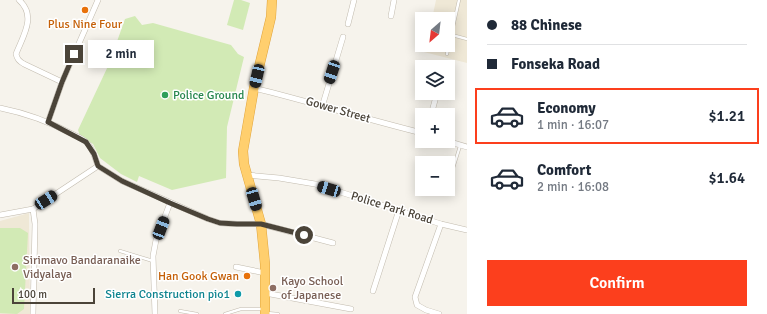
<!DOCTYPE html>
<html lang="en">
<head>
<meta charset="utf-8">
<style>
  body { margin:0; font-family:Signika,sans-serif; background:#f6f6f7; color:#1f2937; height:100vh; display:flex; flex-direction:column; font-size:15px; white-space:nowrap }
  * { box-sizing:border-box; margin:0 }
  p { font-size:13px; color:#747a83 }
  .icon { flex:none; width:22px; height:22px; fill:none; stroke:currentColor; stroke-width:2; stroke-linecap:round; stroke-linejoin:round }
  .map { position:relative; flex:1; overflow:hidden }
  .sheet { display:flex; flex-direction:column; background:#fff; width:300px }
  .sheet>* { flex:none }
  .top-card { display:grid; align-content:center; height:88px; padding:0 20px; background:#fff }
  .needle { width:26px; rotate:208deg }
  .tools { position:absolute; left:415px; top:12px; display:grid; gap:8px }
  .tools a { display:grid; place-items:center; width:40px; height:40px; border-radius:0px; background:#fff; box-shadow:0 2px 10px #0003; font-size:20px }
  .scale { position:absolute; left:12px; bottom:10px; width:83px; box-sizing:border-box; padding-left:4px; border:2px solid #4b4439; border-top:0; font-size:11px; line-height:14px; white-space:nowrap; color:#4b4439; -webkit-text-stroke:3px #fff; paint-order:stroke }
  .end { position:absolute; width:18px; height:18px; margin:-9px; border:5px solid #4b4439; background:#fff; box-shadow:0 0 0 2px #fff }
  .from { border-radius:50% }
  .bubble { position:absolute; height:28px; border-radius:0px; background:#fff; box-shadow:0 2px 10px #0003; font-size:13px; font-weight:600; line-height:28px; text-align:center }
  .car { position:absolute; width:12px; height:24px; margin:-12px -6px; border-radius:5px; box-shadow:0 0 3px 1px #0007; background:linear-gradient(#222 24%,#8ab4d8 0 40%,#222 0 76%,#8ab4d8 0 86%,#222 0) }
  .top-card b { display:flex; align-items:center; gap:14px; height:38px; font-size:15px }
  .top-card b+b { border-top:1px solid #e0e1e3 }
  .top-card i { width:10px; height:10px; background:#1f2937 }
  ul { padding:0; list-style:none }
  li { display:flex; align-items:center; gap:12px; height:56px; margin:0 8px 6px; padding:0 12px; border:2px solid transparent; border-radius:0px }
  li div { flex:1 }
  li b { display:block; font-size:15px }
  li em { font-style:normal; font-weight:600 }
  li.current { border-color:#fc3f1d }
  li>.icon { width:36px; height:36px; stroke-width:1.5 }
  .action { display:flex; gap:8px; margin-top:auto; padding:8px 20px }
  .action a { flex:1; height:46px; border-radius:0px; background:#fc3f1d; color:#fff; font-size:16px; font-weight:600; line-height:46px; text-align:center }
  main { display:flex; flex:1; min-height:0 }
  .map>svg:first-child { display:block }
</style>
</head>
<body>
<main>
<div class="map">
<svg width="467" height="314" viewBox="0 0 467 314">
  <rect width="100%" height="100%" fill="#f6f3ec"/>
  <g fill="#efe8d6">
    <path d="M436,0H467V63L424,52L426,45H448V19H432Z"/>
    <path d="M29,213L30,314H0V221Z"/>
  </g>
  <g fill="#d2eab5">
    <path d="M234,0H241L250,3L243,30L227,25Z"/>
    <path d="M135,16L142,25L153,23L231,45L238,54L244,57L227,127L226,178L172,190L139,176L137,182L121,174L100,158L93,144L80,136L78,130L109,64L125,19Z"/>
    <path d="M0,228H20L28,233L24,309L17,314L0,313Z"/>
  </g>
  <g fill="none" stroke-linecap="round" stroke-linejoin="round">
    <g stroke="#c2bbae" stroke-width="3.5">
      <g id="lane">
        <path d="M452,35L467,39"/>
        <path d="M447,54L459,0"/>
        <path d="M450,178L460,146"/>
        <path d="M120,251L153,261"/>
        <path d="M180,311L197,314"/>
        <path d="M267,313L278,314"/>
        <path d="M225,314L241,309H263"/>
      </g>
    </g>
    <g stroke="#c2bbae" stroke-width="6">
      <g id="street">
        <path d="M19,0C37,16 23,36 16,54C17,59 19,61 24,64L62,82"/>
        <path d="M391,16L394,0"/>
        <path d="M348,24L354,0"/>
        <path d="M254,88C310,102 366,119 422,133"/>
        <path d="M322,107L343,37"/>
        <path d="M0,108C25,113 50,122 72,134C76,136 82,138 86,142C93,148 95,158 98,166L122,181L208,219L220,223L237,224H261L333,243"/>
        <path d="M431,115L437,93"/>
        <path d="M48,122L62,82L98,0"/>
        <path d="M447,141L467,147"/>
        <path d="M247,175L279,178L315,184L441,224L467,230"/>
        <path d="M0,215L33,209L98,166"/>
        <path d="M236,267L265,273"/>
        <path d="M373,291L399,210"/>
        <path d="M265,293L351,309"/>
        <path d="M33,314L35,224L33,209"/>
        <path d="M155,314L153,256L156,240L170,203"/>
        <path d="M439,314L426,310L417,305L415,297L441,224"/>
      </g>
    </g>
    <g stroke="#e0a43c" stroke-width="10">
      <path id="highway" d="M265,314V264L261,224L244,164L243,151L254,88L271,17L272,0"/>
    </g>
    <use href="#lane" stroke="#fff" stroke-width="2.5"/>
    <use href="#street" stroke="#fff" stroke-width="5"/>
    <use href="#highway" stroke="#ffcf6e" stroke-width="9"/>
  </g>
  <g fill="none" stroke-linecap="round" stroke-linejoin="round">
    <path stroke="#4b4439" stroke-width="5" d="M74,54L62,82L48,122L86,142L94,154L98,166L122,181L170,203L208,219L220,223L237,224H261L304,235"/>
  </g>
  <g fill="#e8710a" stroke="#fff" stroke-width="1.5">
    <circle cx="85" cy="10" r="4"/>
    <circle cx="247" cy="276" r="4"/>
  </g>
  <circle fill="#2e9e5b" stroke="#fff" stroke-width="1.5" cx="165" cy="95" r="4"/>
  <g fill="#8d6e63" stroke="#fff" stroke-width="1.5">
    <circle cx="15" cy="267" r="4"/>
    <circle cx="273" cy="288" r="4"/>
  </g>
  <circle fill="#0f9aa8" stroke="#fff" stroke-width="1.5" cx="238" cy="294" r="4"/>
  <g text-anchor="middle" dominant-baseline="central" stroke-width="3" stroke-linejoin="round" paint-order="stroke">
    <g font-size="12" fill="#c56008" stroke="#fff">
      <text x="85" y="24">Plus Nine Four</text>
      <text x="239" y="276" text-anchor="end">Han Gook Gwan</text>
    </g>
    <g font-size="12" fill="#27864d" stroke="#fff" text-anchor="start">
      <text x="173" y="95">Police Ground</text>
    </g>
    <g font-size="12" fill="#4b4439" stroke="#fff">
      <text transform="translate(338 110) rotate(16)">Gower Street</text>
      <text transform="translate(392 208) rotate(17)">Police Park Road</text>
    </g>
    <g font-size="12" fill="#785e54" stroke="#fff" text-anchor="start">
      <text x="23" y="260">Sirimavo Bandaranaike<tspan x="23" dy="14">Vidyalaya</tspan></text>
      <text x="281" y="281">Kayo School<tspan x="281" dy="14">of Japanese</tspan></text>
    </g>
    <g font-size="12" fill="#0d838f" stroke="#fff" text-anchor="end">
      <text x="230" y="294">Sierra Construction pio1</text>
    </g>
  </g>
</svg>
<div class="tools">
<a><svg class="needle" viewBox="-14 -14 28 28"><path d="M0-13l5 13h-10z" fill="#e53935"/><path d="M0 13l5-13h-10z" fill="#747a83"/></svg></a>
<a><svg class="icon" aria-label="layers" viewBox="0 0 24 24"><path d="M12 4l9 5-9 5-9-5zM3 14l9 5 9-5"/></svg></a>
<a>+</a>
<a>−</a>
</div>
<div class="scale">100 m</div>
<i class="end from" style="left:304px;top:235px"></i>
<i class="end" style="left:74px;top:54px"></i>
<div class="bubble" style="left:88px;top:40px;width:66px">2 min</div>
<i class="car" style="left:332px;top:72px;rotate:198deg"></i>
<i class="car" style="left:257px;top:76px;rotate:193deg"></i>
<i class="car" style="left:329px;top:189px;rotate:287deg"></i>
<i class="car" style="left:254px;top:199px;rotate:164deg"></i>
<i class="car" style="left:46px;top:200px;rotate:57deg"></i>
<i class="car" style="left:161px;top:228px;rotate:21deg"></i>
</div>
<section class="sheet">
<div class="top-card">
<b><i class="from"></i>88 Chinese</b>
<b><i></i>Fonseka Road</b>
</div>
<ul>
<li class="current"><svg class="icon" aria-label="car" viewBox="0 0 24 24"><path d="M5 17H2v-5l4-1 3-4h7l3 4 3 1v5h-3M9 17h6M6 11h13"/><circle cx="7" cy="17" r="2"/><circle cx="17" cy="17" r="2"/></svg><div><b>Economy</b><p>1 min · 16:07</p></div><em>$1.21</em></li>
<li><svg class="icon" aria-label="car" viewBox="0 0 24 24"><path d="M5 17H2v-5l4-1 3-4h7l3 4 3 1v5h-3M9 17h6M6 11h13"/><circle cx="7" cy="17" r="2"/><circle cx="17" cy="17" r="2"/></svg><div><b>Comfort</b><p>2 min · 16:08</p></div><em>$1.64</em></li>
</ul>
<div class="action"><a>Confirm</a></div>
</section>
</main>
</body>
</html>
